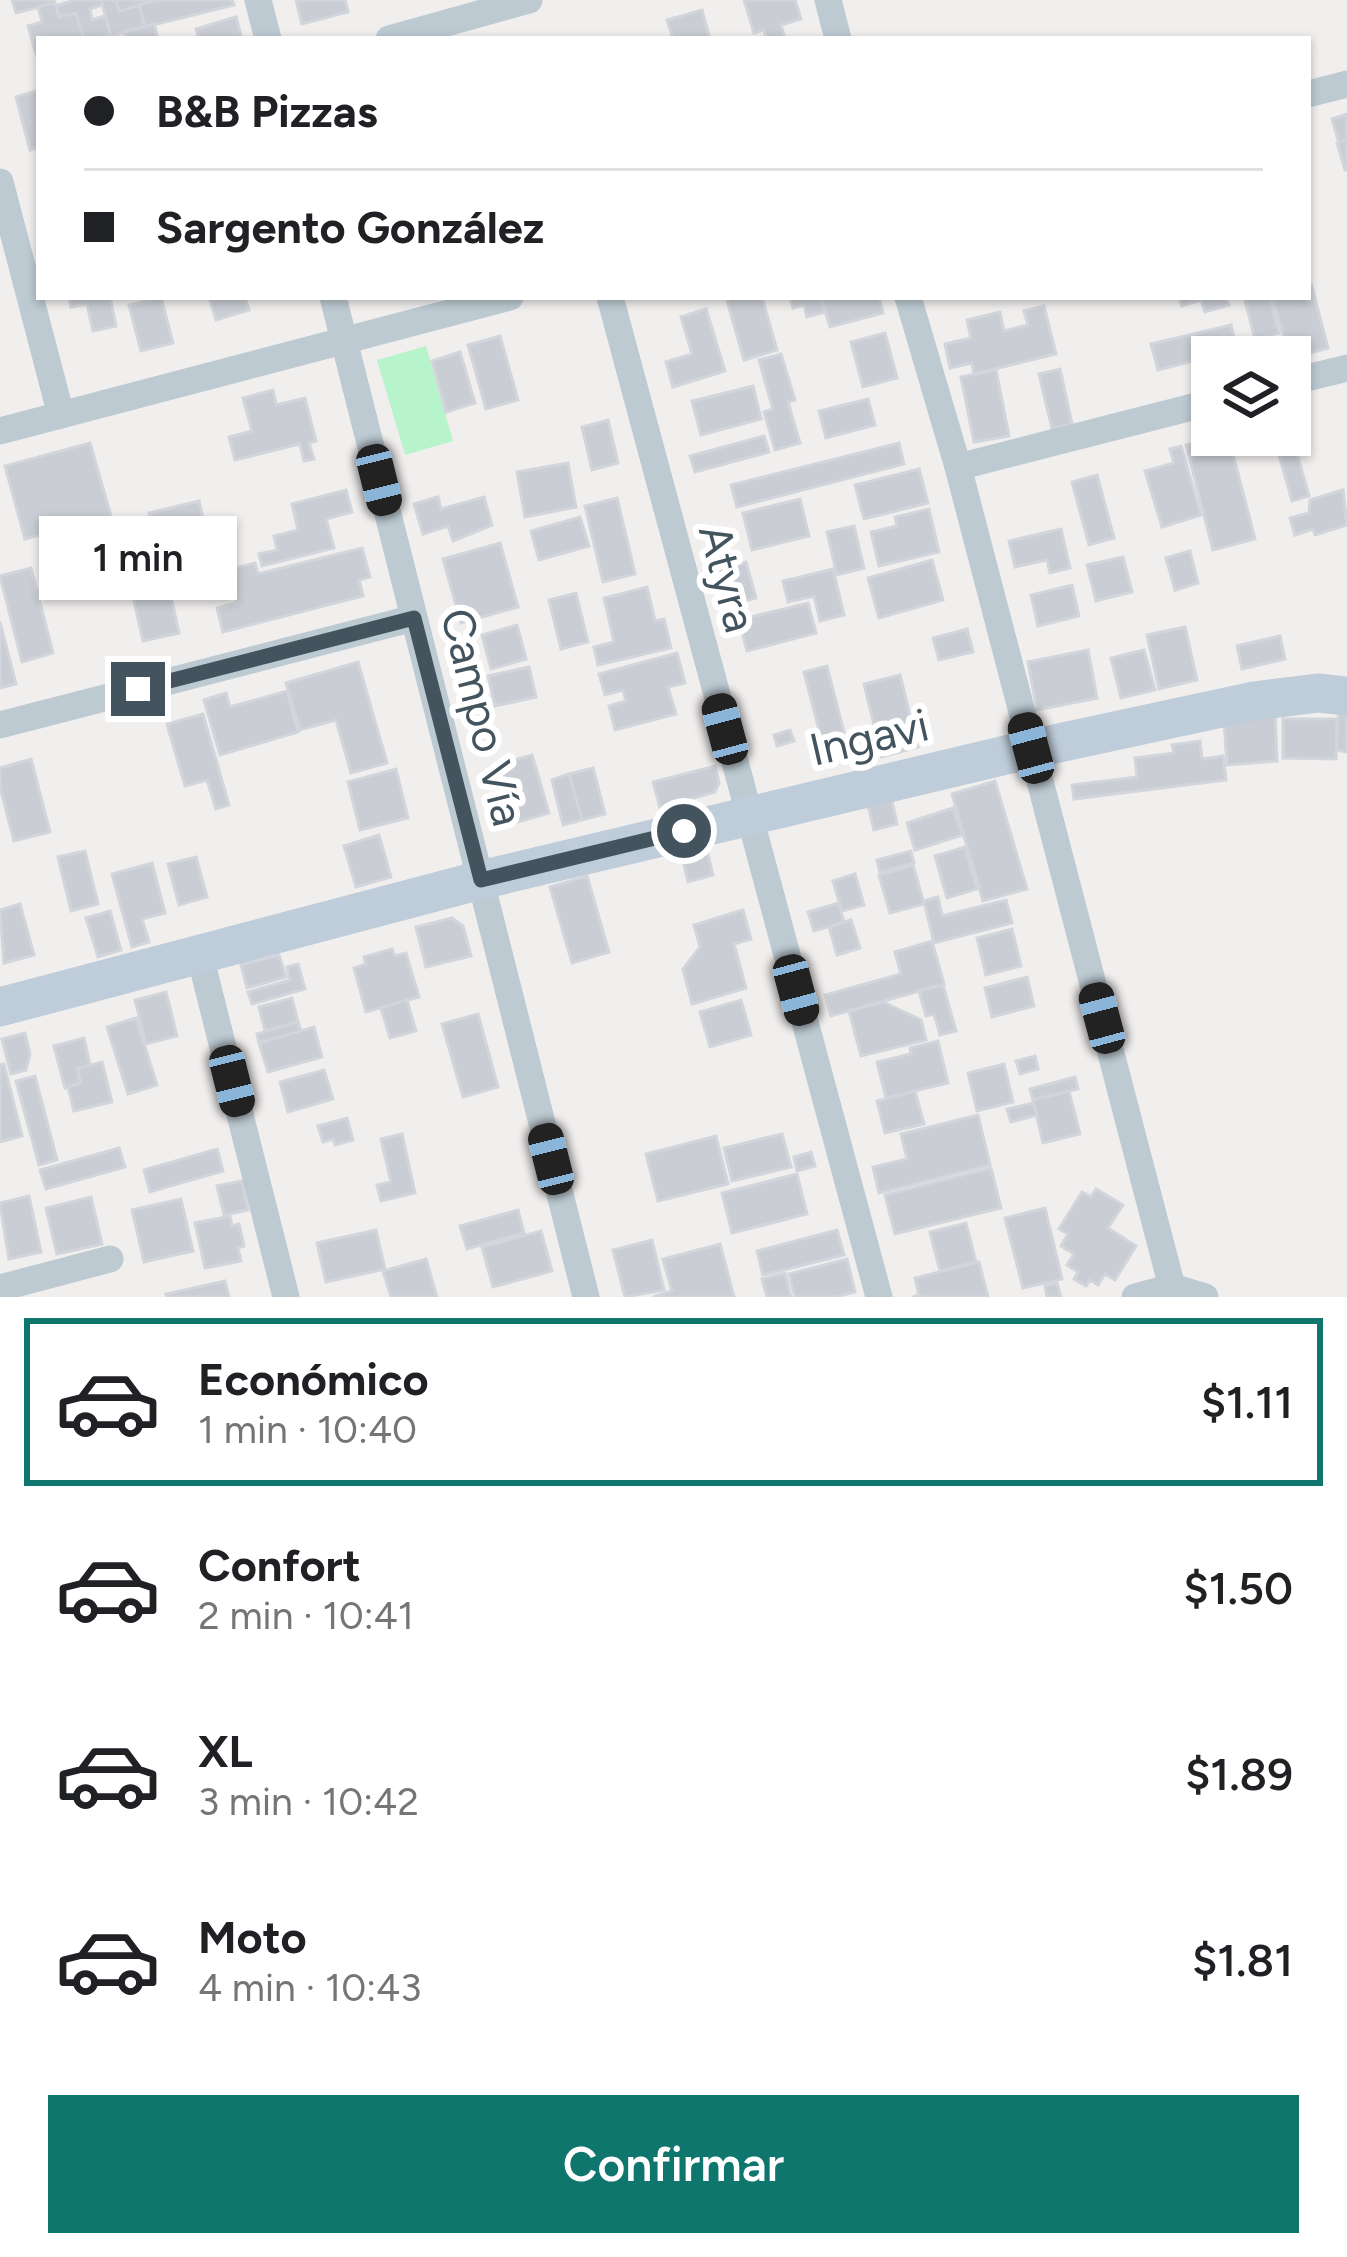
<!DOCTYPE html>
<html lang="es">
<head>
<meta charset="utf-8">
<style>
  body { margin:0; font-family:Figtree,sans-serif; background:#f2f2f2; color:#202124; height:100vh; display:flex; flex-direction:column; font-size:45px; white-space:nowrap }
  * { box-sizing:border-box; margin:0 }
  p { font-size:39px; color:#757577 }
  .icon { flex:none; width:66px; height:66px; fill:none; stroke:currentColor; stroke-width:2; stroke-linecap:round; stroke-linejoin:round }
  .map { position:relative; height:1297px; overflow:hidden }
  .panel { display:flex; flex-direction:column; background:#fff; flex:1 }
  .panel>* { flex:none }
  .hud { position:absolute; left:36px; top:36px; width:1275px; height:264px; border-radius:0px; box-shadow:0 3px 9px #0004; display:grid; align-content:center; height:264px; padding:0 48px; background:#fff }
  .tools { position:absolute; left:1191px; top:336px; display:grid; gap:24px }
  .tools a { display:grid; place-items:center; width:120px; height:120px; border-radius:0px; background:#fff; box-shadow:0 3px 9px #0004; font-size:60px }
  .end { position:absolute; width:54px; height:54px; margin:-27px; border:15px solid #44545e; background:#fff; box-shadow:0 0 0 6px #fff }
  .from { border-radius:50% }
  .bubble { position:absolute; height:84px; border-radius:0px; background:#fff; box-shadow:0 3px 9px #0004; font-size:39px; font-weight:600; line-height:84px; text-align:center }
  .car { position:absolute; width:36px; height:72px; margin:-36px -18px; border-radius:15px; box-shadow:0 0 9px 3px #0007; background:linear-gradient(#222 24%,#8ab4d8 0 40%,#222 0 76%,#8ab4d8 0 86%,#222 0) }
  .hud b { display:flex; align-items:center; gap:42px; height:114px; font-size:45px }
  .hud b+b { border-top:3px solid #e0e0e0 }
  .hud i { width:30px; height:30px; background:#202124 }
  ul { padding:21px 0 0; list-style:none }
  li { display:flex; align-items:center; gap:36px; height:168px; margin:0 24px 18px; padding:0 24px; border:6px solid transparent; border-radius:0px }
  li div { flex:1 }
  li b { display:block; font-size:45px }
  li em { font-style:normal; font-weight:600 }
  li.current { border-color:#0f766e }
  li>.icon { width:108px; height:108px; stroke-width:1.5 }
  .button { display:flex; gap:24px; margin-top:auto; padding:24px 48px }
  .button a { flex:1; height:138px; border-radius:0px; background:#0f766e; color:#fff; font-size:48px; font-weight:600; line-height:138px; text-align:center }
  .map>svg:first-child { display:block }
</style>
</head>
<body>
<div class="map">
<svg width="1347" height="1297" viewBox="0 0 1347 1297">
  <rect width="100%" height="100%" fill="#f1eeee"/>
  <path fill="#b8f4cb" d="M426,346L453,441L405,455L377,360Z"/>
  <g fill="#caced4" stroke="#d2d5db" stroke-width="3">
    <path d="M12,0H54L55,3L16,13Z"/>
    <path d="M75,0H101L102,5L90,9L92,20L105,16L111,36L84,39L76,13L59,17L55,6Z"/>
    <path d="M101,0H116L119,11L139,5L145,27L111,36Z"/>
    <path d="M116,0H158L119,11Z"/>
    <path d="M158,0H232L234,5L145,27L139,5Z"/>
    <path d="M296,0H345L348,12L302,24Z"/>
    <path d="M744,0H795L801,19L781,25L785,39H766L764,30L754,33Z"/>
    <path d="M55,3L59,17L76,13L84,39H39L37,57L28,26L42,22L38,7Z"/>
    <path d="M702,10L710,39H673L667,20Z"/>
    <path d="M236,17L242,39H199L196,29Z"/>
    <path d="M154,24L158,39H125L124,32Z"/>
    <path d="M39,90V147L30,150L16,97Z"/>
    <path d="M1347,114V140L1339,143L1332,119Z"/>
    <path d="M1347,140V170H1345L1337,143Z"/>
    <path d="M1311,284L1328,348L1290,359L1272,297H1308Z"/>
    <path d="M69,297H110L116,326L93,331L87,304L71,307Z"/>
    <path d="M161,297L173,343L141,351L129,305Z"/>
    <path d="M209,297H245L249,310L216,320Z"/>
    <path d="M726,297H762L777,350L744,360Z"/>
    <path d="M790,297H821L825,312L807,317L804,305L793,308Z"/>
    <path d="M821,297H879L883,313L830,327Z"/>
    <path d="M1179,297H1226L1229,305L1205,312L1201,300L1182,306Z"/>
    <path d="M1244,297H1270L1279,333L1255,339Z"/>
    <path d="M1044,306L1056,354L974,374L972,363L950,368L945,344L971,338L967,320L1000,312L1004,331L1028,325L1024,311Z"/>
    <path d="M706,309L725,371L673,387L666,362L692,354L681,317Z"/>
    <path d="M1231,325L1239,357H1212V387L1200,390L1193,361L1158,370L1151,344Z"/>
    <path d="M885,333L897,378L863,387L851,342Z"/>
    <path d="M500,336L518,400L486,409L468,345Z"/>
    <path d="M460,352L475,403L446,412L432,361Z"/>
    <path d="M781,354L795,400L788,402L800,443L775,450L764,412L773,409L759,360Z"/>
    <path d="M1060,369L1072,424L1052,429L1039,374Z"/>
    <path d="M996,370L1009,436L974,442L961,377Z"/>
    <path d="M753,386L761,419L701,435L692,401Z"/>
    <path d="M273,390L276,405L305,398L316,441L309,443L314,459L304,461L300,444L235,460L229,437L252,431L243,398Z"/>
    <path d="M868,399L875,425L826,438L819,411Z"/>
    <path d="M608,420L618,463L592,470L582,427Z"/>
    <path d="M1228,435L1255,539L1213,550L1186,445Z"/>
    <path d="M764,436L769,452L695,472L690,456Z"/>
    <path d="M90,443L111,516L25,539L5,466Z"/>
    <path d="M899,443L904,464L737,507L731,485Z"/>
    <path d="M1294,443L1309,496L1292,501L1277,448Z"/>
    <path d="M1181,446L1201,515L1162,527L1145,471L1174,463L1170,449Z"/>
    <path d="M568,463L576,507L525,517L517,472Z"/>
    <path d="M919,469L928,503L864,519L855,485Z"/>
    <path d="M1097,475L1114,538L1089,545L1072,482Z"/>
    <path d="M346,490L352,512L326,519L334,548L262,566L259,554L277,550L274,536L298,530L292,504Z"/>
    <path d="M1343,490L1347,525L1315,535L1313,529L1295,535L1290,518L1309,513L1310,500Z"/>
    <path d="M438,497L441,509L484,497L492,525L453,541L448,526L423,534L414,504Z"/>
    <path d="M617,498L635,574L603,582L585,506Z"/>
    <path d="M800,499L809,536L752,550L743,513Z"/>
    <path d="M199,501L205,527L155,539L149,513Z"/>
    <path d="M929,509L939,552L879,566L871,532L897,526L895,517Z"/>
    <path d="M580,517L589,546L539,560L531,531Z"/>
    <path d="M854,526L864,568L837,575L827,532Z"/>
    <path d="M1061,529L1070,568L1050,573L1047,560L1015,567L1009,541Z"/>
    <path d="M500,543L518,607L461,623L443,559Z"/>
    <path d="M362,548L370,577L359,580L363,596L223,632L217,608L236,603L228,570L255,563L258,574Z"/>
    <path d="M1190,551L1198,583L1175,590L1166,558Z"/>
    <path d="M1123,557L1132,592L1096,601L1087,565Z"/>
    <path d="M932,560L943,600L879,618L868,578Z"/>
    <path d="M746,562L756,598L729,605L719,569Z"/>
    <path d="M164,566L179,633L143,641L128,574Z"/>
    <path d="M31,568L53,653L22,662L0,576Z"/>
    <path d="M833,569L844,615L820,621L814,596L788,602L783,581Z"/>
    <path d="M1072,585L1079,616L1038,626L1031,595Z"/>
    <path d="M647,587L655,621L664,619L671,648L598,665L594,647L614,642L604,598Z"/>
    <path d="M576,593L588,642L561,649L549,600Z"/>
    <path d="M808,603L816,633L747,651L739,620Z"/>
    <path d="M0,622L16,684L0,688Z"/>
    <path d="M517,625L526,659L491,669L482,635Z"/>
    <path d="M1185,627L1197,680L1159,689L1147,635Z"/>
    <path d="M967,629L973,652L939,660L933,638Z"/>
    <path d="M1280,636L1285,659L1242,669L1237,646Z"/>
    <path d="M1088,650L1097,698L1037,710L1028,662Z"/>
    <path d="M1144,650L1155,690L1121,698L1111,658Z"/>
    <path d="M677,653L685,683L668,687L676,714L615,730L609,706L626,701L623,690L605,695L599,674Z"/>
    <path d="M358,662L387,763L351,773L336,720L300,730L286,683Z"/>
    <path d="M827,666L846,740L823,745L804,672Z"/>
    <path d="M529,667L536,697L495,706L488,676Z"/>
    <path d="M900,675L918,747L882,757L864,684Z"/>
    <path d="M287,691L298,732L220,755L204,700L226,693L230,707Z"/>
    <path d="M1339,706H1347V752L1336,750Z"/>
    <path d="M1275,713L1277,761L1227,765L1224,720Z"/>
    <path d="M203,714L229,805L216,809L207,780L185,786L167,724Z"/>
    <path d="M1283,719H1337L1336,759L1283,758Z"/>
    <path d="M790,730L794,741L777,746L774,735Z"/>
    <path d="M1200,741L1202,759L1223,756L1226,780L1074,799L1072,785L1137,777L1135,758L1174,753L1172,745Z"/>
    <path d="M532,755L549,813L507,825L490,767Z"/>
    <path d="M31,759L50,832L14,841L0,787V768Z"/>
    <path d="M715,766L719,783L715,792L660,808L653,782Z"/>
    <path d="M593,768L605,814L582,820L569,774Z"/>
    <path d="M396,769L408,818L360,830L348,782Z"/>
    <path d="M569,774L582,820L563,825L552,780Z"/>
    <path d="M995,781L1027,889L983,901L952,794Z"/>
    <path d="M892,801L897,824L874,830L868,806Z"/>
    <path d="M953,808L962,835L915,850L907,823Z"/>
    <path d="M379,835L391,877L356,887L344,846Z"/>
    <path d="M706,846L713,875L688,882L681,852Z"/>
    <path d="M965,847L977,889L947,898L935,856Z"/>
    <path d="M85,851L98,904L71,911L58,857Z"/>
    <path d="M911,851L914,863L880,872L877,860Z"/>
    <path d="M196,857L207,897L179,905L168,864Z"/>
    <path d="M152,863L165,913L142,919L149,942L132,947L112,874Z"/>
    <path d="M913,865L924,904L890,913L879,875Z"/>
    <path d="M855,874L864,905L842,911L833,881Z"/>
    <path d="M587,876L609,952L572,963L550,887Z"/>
    <path d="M938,897L942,916L1006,900L1012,923L934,943L924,901Z"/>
    <path d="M838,903L844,922L814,931L808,912Z"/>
    <path d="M20,904L34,955L4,963L0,910Z"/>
    <path d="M743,910L751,939L734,944L746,988L692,1004L683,969L700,947L694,925Z"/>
    <path d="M110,911L121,950L98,957L86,918Z"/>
    <path d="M452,918L463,926L471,956L426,967L416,927Z"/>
    <path d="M851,920L860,948L837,955L829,927Z"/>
    <path d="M1012,929L1021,966L986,975L977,938Z"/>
    <path d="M932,941L944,984L831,1016L825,995L901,974L895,952Z"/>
    <path d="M392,949L395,956L406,953L419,997L366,1012L354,968L366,964L364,957Z"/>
    <path d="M279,955L286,977L247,988L241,965Z"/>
    <path d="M298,964L305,989L252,1004L248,992L290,980L287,967Z"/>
    <path d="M1027,977L1034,1006L992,1017L985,988Z"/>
    <path d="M943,985L956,1031L940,1035L934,1014L926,1016L919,991Z"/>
    <path d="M166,992L177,1036L146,1044L135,1000Z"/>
    <path d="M292,998L298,1022L265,1031L259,1007Z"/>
    <path d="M407,1000L416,1031L390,1038L381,1008Z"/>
    <path d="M741,1000L751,1035L710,1047L700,1012Z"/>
    <path d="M883,1002L921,1020L926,1040L861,1056L849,1011Z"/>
    <path d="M478,1014L498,1087L463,1097L442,1024Z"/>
    <path d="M136,1018L157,1085L128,1094L107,1027Z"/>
    <path d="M298,1022L301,1031L259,1043L257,1034Z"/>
    <path d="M314,1027L322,1057L268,1072L259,1043Z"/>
    <path d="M25,1033L30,1054L26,1070L11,1074L2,1039Z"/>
    <path d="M84,1038L90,1065L77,1069L81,1083L65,1088L54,1046Z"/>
    <path d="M938,1041L948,1083L886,1098L877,1062L911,1054L910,1048Z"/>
    <path d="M1035,1056L1038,1069L1020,1074L1016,1061Z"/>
    <path d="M102,1062L112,1102L74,1111L68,1087L81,1083L77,1069Z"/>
    <path d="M4,1064L22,1136L0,1142V1065Z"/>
    <path d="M1004,1064L1013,1102L977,1111L968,1073Z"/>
    <path d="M324,1070L333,1099L288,1112L280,1082Z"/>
    <path d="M35,1076L57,1160L39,1165L16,1081Z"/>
    <path d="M1075,1077L1078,1089L1033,1100L1030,1089Z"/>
    <path d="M915,1091L924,1124L885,1133L877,1101Z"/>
    <path d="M1069,1091L1080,1134L1043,1143L1033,1100Z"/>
    <path d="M1033,1103L1037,1115L1011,1122L1007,1109Z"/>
    <path d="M978,1115L990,1165L879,1193L873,1167L907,1159L901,1134Z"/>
    <path d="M347,1118L353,1140L335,1145L333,1139L323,1142L318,1126Z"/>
    <path d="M402,1134L415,1193L381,1201L377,1185L391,1182L381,1139Z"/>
    <path d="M782,1134L791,1167L732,1181L724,1148Z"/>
    <path d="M716,1136L728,1184L658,1201L646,1154Z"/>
    <path d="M119,1148L125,1167L46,1189L40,1170Z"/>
    <path d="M217,1149L223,1171L150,1192L144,1170Z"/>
    <path d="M811,1152L815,1166L797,1171L794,1157Z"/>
    <path d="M991,1168L1001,1208L895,1234L885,1195Z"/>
    <path d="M797,1174L807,1214L732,1233L722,1193Z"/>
    <path d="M242,1181L248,1210L224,1215L217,1186Z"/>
    <path d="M1096,1189L1123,1205L1108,1228L1136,1246L1115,1280L1105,1274L1098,1285L1090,1280L1086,1286L1074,1279L1078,1272L1067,1265L1074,1254L1061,1246L1068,1234L1059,1229L1082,1192L1091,1197Z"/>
    <path d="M29,1196L41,1252L9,1259L0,1203Z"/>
    <path d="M91,1197L102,1244L57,1254L46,1208Z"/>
    <path d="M181,1199L193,1251L144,1262L132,1210Z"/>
    <path d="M1045,1208L1062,1279L1023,1288L1005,1218Z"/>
    <path d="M518,1210L524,1233L467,1249L460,1226Z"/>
    <path d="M230,1216L232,1226L239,1224L244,1246L238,1248L241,1261L205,1268L195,1223Z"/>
    <path d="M966,1223L976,1262L940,1271L930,1232Z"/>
    <path d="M376,1230L385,1269L326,1282L317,1243Z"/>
    <path d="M837,1230L844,1255L763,1275L757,1251Z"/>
    <path d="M541,1231L552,1271L493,1287L482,1247Z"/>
    <path d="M652,1240L664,1290L625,1297L613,1250Z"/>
    <path d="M720,1244L734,1297H653L672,1291L663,1259Z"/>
    <path d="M426,1259L437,1297H391L383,1271Z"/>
    <path d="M847,1259L855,1292L834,1297H795L789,1274Z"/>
    <path d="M979,1262L988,1297H913L919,1295L915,1278Z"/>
    <path d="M785,1273L791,1297H767L762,1279Z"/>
    <path d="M225,1281L229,1297H167L166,1294Z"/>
    <path d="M1057,1283L1061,1297H1047L1045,1286Z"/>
  </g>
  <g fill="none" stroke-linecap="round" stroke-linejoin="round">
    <g stroke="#bdcad2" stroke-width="27">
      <path d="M258,0L268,39"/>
      <path d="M828,0L838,39"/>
      <path d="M389,39L529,0"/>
      <path d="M1308,94L1347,84"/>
      <path d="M0,182L61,415"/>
      <path d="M333,297L586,1297"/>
      <path d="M610,297L879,1297"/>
      <path d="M908,297L958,467L1172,1287"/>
      <path d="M1290,382L1347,368"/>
      <path d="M0,431L510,297"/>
      <path d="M958,467L1212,402"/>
      <path d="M0,725L414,618"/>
      <path d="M199,952L286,1297"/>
      <path d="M0,1288L110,1259"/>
      <path d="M1135,1297L1172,1287L1205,1297"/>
    </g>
    <path stroke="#bfcdda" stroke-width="39" d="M0,1007L481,880L1031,749L1254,701L1318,693L1347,696"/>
  </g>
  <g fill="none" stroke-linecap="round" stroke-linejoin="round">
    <path stroke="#44545e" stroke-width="15" d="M138,689L414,618L481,880L684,831"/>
  </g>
  <g text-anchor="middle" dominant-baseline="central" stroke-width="12" stroke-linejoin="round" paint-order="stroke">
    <g font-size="45" fill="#44545e" stroke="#fff">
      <text transform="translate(728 578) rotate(75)">Atyra</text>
      <text transform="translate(483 717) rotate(76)">Campo Vía</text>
      <text transform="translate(869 737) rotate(-13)">Ingavi</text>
    </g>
  </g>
</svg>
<div class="tools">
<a><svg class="icon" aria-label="layers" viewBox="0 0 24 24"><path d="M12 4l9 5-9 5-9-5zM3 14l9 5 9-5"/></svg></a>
</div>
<i class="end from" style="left:684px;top:831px"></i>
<i class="end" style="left:138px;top:689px"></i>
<div class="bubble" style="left:39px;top:516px;width:198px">1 min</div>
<i class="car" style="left:379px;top:480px;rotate:166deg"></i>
<i class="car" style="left:725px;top:729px;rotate:345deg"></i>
<i class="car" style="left:1031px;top:748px;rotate:345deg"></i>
<i class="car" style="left:796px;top:990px;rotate:165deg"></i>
<i class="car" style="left:1102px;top:1018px;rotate:345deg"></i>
<i class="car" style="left:232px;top:1081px;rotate:166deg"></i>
<i class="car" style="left:551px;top:1159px;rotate:346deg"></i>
<div class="hud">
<b><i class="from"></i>B&amp;B Pizzas</b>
<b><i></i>Sargento González</b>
</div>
</div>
<section class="panel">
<ul>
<li class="current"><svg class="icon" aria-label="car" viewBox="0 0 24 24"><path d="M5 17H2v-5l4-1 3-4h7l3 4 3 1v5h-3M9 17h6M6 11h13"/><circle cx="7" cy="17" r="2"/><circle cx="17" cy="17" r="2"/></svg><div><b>Económico</b><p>1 min · 10:40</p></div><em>$1.11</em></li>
<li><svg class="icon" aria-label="car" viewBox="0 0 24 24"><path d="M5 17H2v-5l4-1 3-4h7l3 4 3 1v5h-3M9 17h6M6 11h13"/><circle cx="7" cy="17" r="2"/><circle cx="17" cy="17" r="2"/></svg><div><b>Confort</b><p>2 min · 10:41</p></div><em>$1.50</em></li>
<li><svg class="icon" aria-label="car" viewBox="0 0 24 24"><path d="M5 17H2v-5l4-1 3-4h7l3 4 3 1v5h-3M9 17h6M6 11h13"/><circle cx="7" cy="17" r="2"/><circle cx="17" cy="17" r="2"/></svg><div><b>XL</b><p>3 min · 10:42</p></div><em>$1.89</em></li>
<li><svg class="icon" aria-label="car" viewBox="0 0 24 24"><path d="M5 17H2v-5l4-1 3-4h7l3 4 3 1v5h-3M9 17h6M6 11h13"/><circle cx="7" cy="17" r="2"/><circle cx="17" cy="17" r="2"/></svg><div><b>Moto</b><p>4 min · 10:43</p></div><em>$1.81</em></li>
</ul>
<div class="button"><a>Confirmar</a></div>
</section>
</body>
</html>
